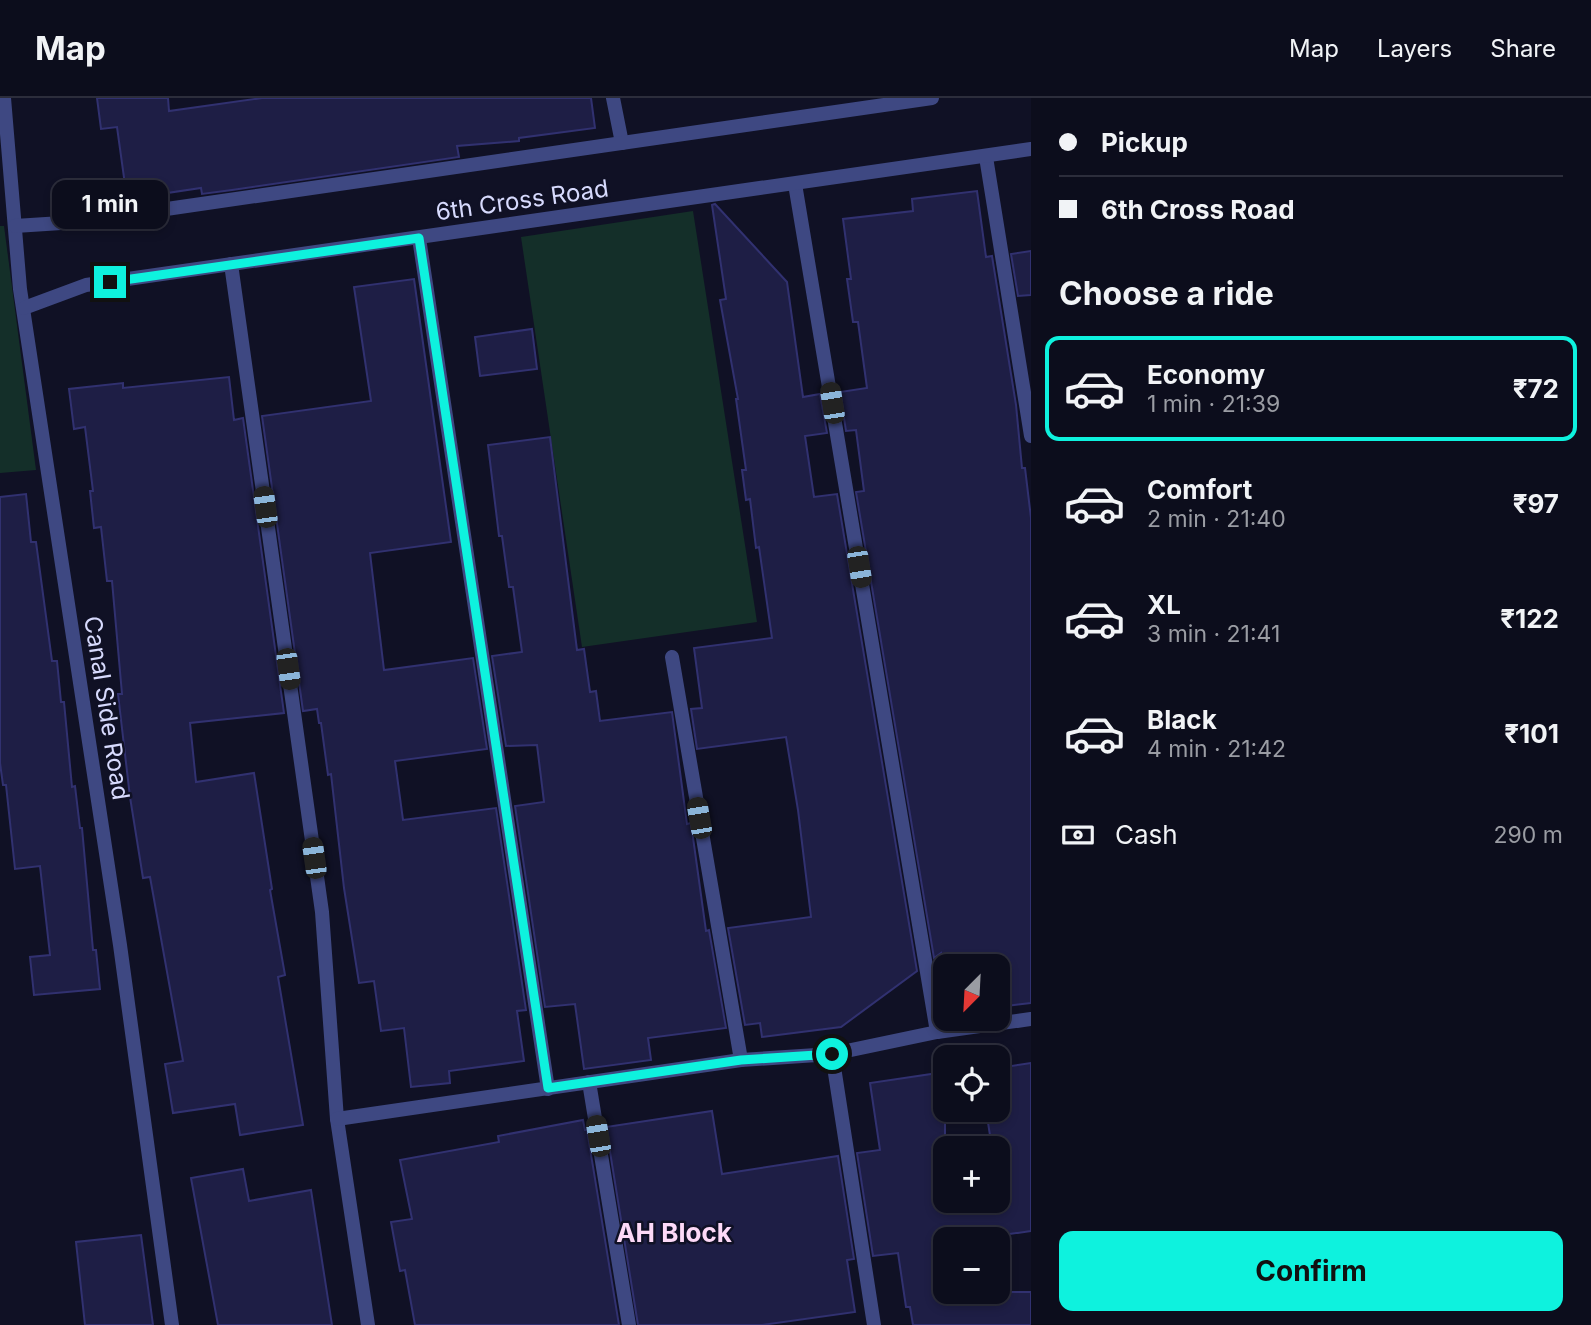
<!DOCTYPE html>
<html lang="en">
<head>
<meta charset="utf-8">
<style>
  body { margin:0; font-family:Inter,sans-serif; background:#1a1b29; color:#f1f3f6; height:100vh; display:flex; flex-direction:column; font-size:26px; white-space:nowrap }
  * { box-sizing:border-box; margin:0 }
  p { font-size:23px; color:#9a9ca3 }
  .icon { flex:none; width:38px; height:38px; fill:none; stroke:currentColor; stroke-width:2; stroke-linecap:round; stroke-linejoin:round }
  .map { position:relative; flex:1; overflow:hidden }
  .drawer { display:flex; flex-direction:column; background:#0c0d1c; width:560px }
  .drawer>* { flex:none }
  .guide { display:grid; align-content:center; height:154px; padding:0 28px; background:#0c0d1c }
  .needle { width:46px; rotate:204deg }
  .tools { position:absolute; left:933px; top:856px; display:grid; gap:14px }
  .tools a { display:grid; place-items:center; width:77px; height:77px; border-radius:14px; background:#0c0d1c; box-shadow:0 4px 10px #0003,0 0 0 2px #2c2d3b; font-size:35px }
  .end { position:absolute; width:32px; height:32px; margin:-16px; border:9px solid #0ef2de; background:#111; box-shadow:0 0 0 4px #111 }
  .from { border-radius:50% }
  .bubble { position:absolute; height:49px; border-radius:14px; background:#0c0d1c; box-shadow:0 4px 10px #0003,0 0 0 2px #2c2d3b; font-size:23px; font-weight:700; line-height:49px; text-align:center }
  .car { position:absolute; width:21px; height:42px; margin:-21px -10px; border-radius:9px; box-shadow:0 0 5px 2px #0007; background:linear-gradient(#222 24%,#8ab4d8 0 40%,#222 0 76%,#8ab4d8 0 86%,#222 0) }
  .guide b { display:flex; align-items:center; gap:24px; height:66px; font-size:26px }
  .guide b+b { border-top:2px solid #2c2d3b }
  .guide i { width:18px; height:18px; background:#f1f3f6 }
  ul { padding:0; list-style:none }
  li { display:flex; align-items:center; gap:21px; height:105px; margin:0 14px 10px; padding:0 14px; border:4px solid transparent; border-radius:14px }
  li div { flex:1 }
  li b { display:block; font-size:26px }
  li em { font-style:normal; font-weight:700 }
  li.current { border-color:#0ef2de }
  li>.icon { width:63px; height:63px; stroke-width:1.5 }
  h2 { padding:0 28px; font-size:32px; line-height:84px }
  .pay { display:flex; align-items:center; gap:18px; height:77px; padding:0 28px; font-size:26px }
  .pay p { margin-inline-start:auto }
  .primary-button { display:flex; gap:14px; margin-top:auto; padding:14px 28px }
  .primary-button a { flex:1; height:80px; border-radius:14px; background:#0ef2de; color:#111; font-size:28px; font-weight:700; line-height:80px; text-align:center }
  header { display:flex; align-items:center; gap:42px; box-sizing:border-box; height:98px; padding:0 35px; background:#0c0d1c; border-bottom:2px solid #2c2d3b }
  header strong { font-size:33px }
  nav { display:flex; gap:38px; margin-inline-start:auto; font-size:24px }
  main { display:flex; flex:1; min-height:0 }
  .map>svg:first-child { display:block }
</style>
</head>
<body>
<header>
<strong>Map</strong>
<nav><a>Map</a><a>Layers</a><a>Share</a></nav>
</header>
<main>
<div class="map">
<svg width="1031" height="1227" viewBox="0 0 1031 1227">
  <rect width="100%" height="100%" fill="#101125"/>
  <g fill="#142f29">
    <path d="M693,113L757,524L582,549L521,139Z"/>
    <path d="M0,128H4L36,372L0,375Z"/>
  </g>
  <g fill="#1e1e45" stroke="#313170" stroke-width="2">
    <path d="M97,0H168L169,13L262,0H591L595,30L519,40V43L457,48L459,59L232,92L202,96L201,90L127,101L117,29L101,31Z"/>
    <path d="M977,93L986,159L992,158L1016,307L1022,370H1025L1031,420V905L998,909V868H942L941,855L934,860L856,394L864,393L856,332L846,333L840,294L867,290L858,224H853L847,181H851L843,121L913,113L912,101Z"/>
    <path d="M715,106L787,184L803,299L820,296L827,335L805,338L814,399L837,396L917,873L841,929L762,939L760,925L745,927L728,830L811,819L798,712L786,639L697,651L691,611L702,610L694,550L772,540L759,449L756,450L750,401L746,402L742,372H746L736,301H738L720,202L726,201L712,107Z"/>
    <path d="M1031,153V197L1018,198L1011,156Z"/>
    <path d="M414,181L451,444L370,455L384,572L473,560L487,651L395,663L403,722L496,710L526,912L517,913L524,963L449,973L450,985L411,989L404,930L381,933L374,883L359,885L344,790L331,676L328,677L321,625H319L317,611L303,613L262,318L371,303L354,189Z"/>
    <path d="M532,231L537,271L480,278L475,239Z"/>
    <path d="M229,279L234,322L243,320L284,615L190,625L196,684L254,675L272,791L270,792L285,877L278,879L303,1027L240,1037L235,1006L173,1015L165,966L183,963L150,779L143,780L130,699L118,596H122L112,483H107L101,429L94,430L90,393H93L85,329L74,331L69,291L123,285V290Z"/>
    <path d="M550,339L577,552L584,551L590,594L596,593L600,623L672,614L687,726L691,725L706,833L709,832L726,930L648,940L651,962L584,971L575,906L545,909L515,708L544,704L537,647L506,648L492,558L522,554L513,489H509L502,438H499L488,347Z"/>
    <path d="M26,396L31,444H36L52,563H57L61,604H64L72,689L75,688L80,730H82L93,852H96L100,891L34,897L30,859L50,857L40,768L15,771L6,687H3L0,665V399Z"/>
    <path d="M1031,965V1133L975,1141H945V1194H1031V1227H913L910,1209H906L898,1155L873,1158L857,1055L880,1052L870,985L945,974V1102H1000L998,1085V1050H992L986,1012H998V970Z"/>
    <path d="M712,1013L722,1076L838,1058L854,1161L847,1162L855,1214L762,1227H638L606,1029Z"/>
    <path d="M583,1022L585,1032H587L619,1227H415L405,1172L400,1173L391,1124L412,1121L400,1062L499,1044L498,1038Z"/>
    <path d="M243,1071L249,1103L311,1092L332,1227H218L191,1080Z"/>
    <path d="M141,1137L153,1227H85L76,1144Z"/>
  </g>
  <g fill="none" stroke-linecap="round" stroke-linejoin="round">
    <g stroke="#3e4882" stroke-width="14">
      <path d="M613,0L622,45"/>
      <path d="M986,59L1031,338"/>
      <path d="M795,86L937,934"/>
      <path d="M419,140L548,991"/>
      <path d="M231,166L322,814L337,1021L368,1227"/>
      <path d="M672,559L741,962"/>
      <path d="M832,956L874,1227"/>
      <path d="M589,984L629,1227"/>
      <path d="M337,1021L741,962L832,956L937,934L1031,921"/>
    </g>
    <g stroke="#3e4882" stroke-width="14">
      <path d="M4,0L20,191L120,847L172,1227"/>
      <path d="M15,128L77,124L932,0"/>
      <path d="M24,210L86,187L1031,51"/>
    </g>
  </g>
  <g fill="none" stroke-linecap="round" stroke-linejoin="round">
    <path stroke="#0ef2de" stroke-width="9" d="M110,184L419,140L548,990L741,962L832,956"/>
  </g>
  <g text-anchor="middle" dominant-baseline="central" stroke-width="5" stroke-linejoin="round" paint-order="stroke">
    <g font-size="24" fill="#d7dafd" stroke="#101125">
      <text transform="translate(522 102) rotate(-8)">6th Cross Road</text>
      <text transform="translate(107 610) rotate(81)">Canal Side Road</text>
    </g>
    <g font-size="26" font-weight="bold" fill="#fdd9f7" stroke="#101125">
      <text x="674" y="1134">AH Block</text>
    </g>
  </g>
</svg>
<div class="tools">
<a><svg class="needle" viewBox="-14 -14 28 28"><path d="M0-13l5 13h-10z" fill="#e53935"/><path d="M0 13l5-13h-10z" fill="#9a9ca3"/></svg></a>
<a><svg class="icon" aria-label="locate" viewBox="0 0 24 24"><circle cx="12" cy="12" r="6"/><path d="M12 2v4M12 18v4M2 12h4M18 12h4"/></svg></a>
<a>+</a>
<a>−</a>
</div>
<i class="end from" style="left:832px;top:956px"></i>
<i class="end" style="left:110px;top:184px"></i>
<div class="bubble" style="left:52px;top:82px;width:116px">1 min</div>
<i class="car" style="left:832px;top:305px;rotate:351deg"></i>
<i class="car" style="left:265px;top:409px;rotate:352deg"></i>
<i class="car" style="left:859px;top:469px;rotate:171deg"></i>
<i class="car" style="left:288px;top:571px;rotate:172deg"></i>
<i class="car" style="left:699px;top:720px;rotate:350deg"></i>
<i class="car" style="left:314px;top:760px;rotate:352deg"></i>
<i class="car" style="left:598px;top:1038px;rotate:350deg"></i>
</div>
<section class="drawer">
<div class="guide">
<b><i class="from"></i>Pickup</b>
<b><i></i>6th Cross Road</b>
</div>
<h2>Choose a ride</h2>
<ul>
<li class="current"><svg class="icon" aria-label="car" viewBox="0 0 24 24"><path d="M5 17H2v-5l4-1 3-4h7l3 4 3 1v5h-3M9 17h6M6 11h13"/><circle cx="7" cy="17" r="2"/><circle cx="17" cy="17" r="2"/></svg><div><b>Economy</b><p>1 min · 21:39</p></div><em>₹72</em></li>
<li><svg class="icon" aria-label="car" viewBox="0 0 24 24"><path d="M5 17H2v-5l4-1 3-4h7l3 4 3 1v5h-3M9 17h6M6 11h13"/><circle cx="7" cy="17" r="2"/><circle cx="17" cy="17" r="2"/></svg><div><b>Comfort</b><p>2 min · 21:40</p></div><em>₹97</em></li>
<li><svg class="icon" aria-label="car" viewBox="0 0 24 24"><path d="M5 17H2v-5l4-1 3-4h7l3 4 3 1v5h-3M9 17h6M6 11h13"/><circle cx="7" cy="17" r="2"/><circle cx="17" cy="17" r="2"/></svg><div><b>XL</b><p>3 min · 21:41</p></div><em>₹122</em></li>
<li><svg class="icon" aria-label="car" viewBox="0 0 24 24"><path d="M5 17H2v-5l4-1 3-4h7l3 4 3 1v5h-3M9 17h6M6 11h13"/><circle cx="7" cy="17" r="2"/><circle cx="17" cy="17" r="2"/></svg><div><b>Black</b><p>4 min · 21:42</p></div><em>₹101</em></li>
</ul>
<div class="pay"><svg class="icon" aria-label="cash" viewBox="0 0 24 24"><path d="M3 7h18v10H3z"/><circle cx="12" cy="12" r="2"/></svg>Cash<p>290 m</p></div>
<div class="primary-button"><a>Confirm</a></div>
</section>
</main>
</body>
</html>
